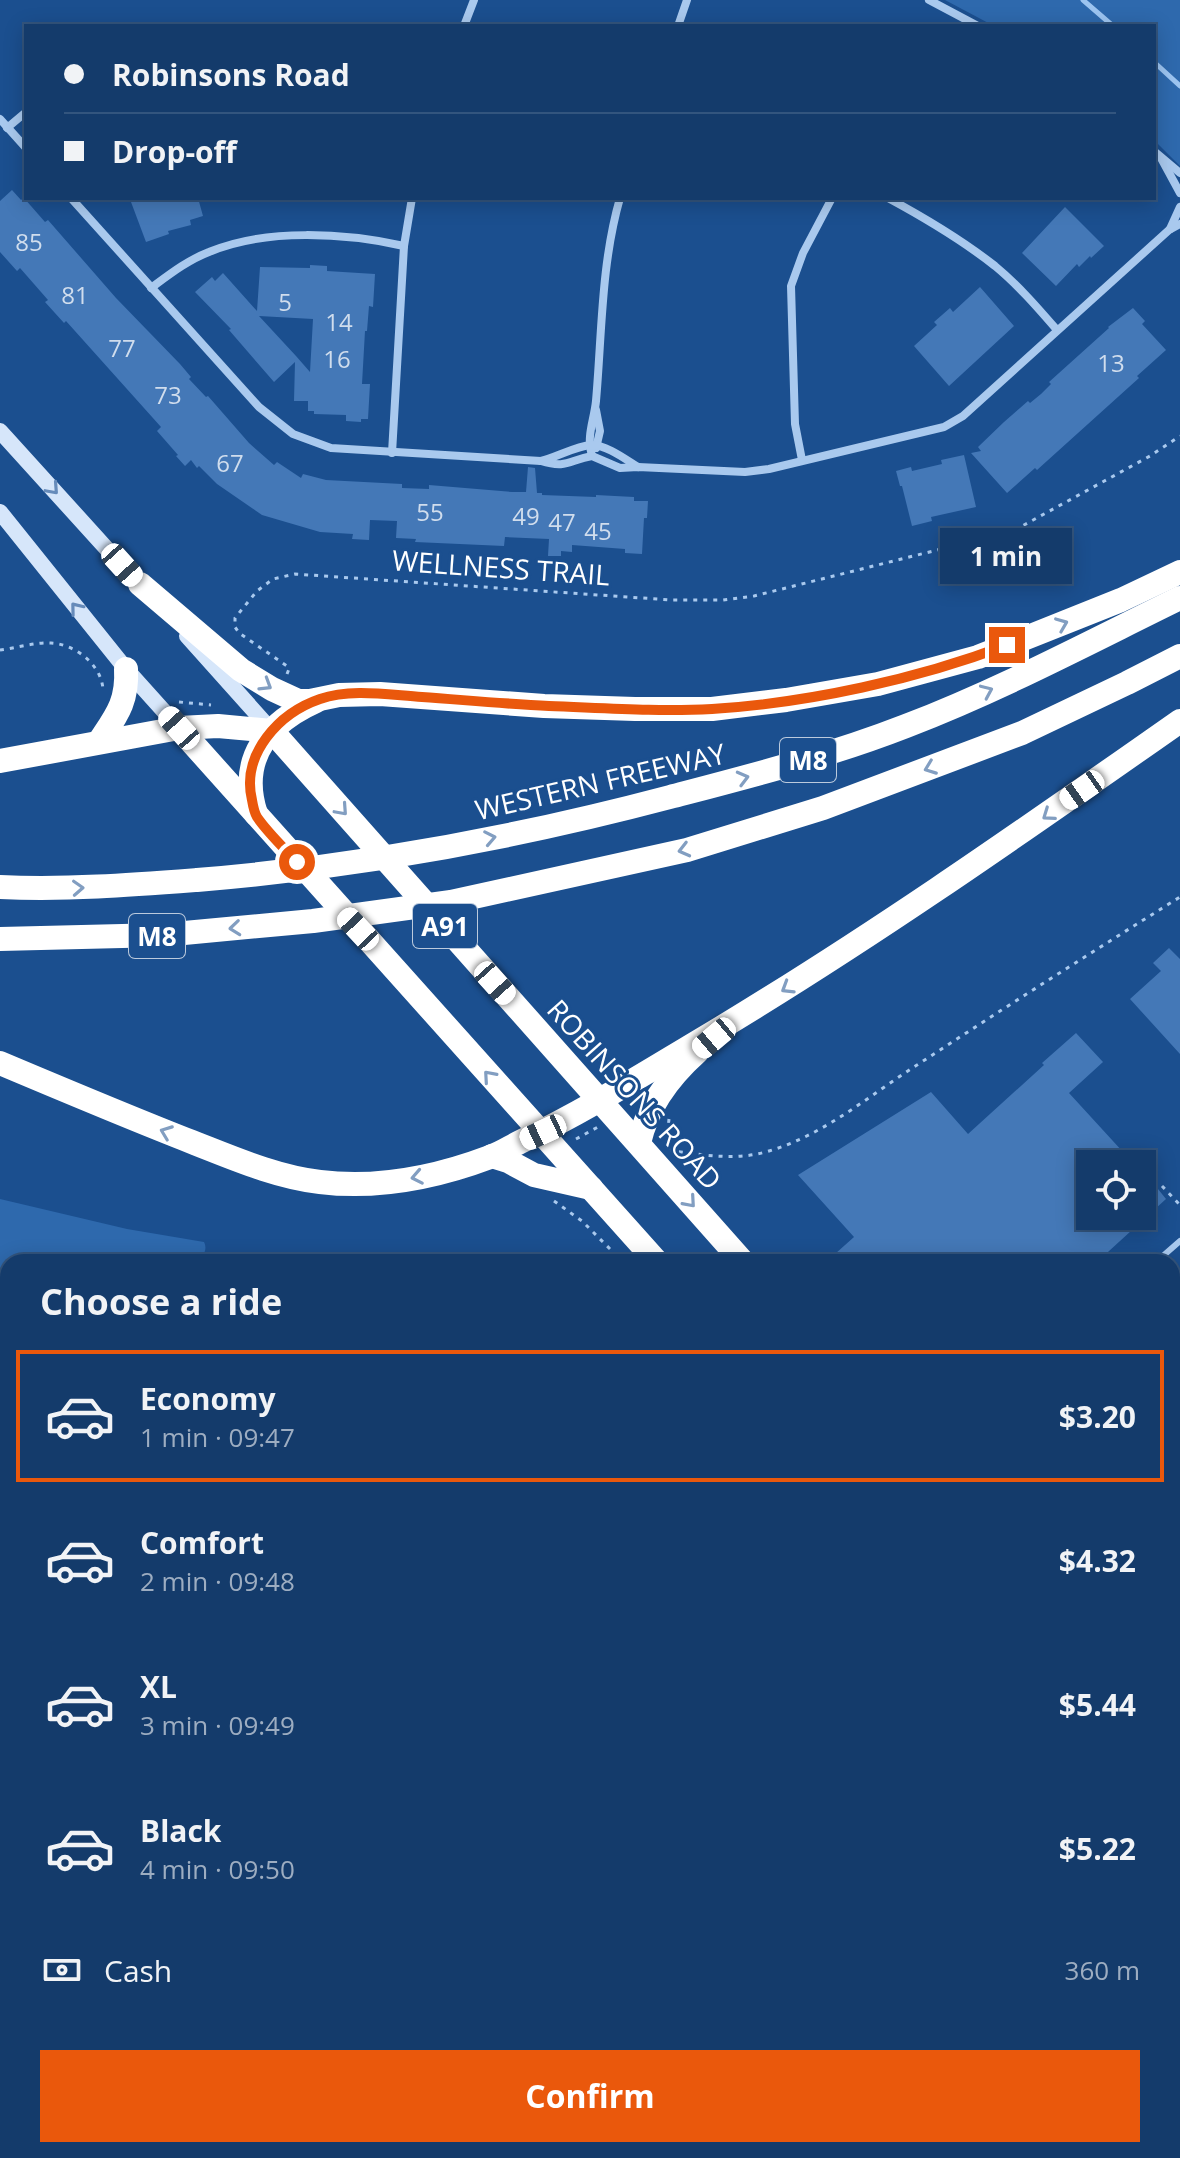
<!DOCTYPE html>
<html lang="en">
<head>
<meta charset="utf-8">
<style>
  body { margin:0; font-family:"Open Sans",sans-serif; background:#214673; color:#f1f3f6; height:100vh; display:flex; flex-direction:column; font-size:30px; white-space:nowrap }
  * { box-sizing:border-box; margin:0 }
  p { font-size:26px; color:#9dadc1 }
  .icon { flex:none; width:44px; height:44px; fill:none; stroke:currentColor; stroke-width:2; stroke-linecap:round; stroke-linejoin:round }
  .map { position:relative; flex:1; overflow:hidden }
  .side { position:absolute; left:0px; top:1254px; width:1180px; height:904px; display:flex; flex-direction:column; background:#143b6b; border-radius:24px 24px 0 0; box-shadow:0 4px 20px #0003,0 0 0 2px #33557e }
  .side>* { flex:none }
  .guide { position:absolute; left:24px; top:24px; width:1132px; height:176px; border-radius:0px; box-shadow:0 4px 20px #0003,0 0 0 2px #33557e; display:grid; align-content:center; height:176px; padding:0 40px; background:#143b6b }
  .tools { position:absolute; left:1076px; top:1150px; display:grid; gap:16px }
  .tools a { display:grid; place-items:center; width:80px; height:80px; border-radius:0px; background:#143b6b; box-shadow:0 4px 20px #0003,0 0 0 2px #33557e; font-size:40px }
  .end { position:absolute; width:36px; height:36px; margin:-18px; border:10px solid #ea580c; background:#fff; box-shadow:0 0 0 4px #fff }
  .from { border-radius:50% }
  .bubble { position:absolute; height:56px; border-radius:0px; background:#143b6b; box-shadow:0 4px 20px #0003,0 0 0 2px #33557e; font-size:26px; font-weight:700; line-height:56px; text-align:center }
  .car { position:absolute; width:24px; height:48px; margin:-24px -12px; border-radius:10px; box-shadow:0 0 6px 2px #0007; background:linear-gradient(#fff 24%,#345 0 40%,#fff 0 76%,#345 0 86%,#fff 0) }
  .guide b { display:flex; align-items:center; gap:28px; height:76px; font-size:30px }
  .guide b+b { border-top:2px solid #33557e }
  .guide i { width:20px; height:20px; background:#f1f3f6 }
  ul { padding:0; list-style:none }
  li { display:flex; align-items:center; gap:24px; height:132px; margin:0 16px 12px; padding:0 24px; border:4px solid transparent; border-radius:0px }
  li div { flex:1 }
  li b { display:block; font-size:30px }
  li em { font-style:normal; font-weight:700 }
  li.active { border-color:#ea580c }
  li>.icon { width:72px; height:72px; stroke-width:1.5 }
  h2 { padding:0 40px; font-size:36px; line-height:96px }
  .pay { display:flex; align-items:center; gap:20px; height:88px; padding:0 40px; font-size:30px }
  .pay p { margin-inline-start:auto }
  .primary-button { display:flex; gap:16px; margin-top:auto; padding:16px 40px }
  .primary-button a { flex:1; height:92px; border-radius:0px; background:#ea580c; color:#fff; font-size:32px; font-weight:700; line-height:92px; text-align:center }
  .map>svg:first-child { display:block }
</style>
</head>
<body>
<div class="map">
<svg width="1180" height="2158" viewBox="0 0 1180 2158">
  <rect width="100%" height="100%" fill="#1b4f8f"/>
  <g fill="#2e69ad">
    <path d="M945,0H1180V166L1154,140V26H994Z"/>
    <path d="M0,1199L127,1229L204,1242C208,1250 203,1256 197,1262H8V1435L0,1443Z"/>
    <path d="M8,1637V1988L0,1993V1638Z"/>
  </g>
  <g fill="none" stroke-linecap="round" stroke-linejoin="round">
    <g stroke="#9cc4f0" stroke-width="5">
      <path d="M1083,0L1113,26"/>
      <path d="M1154,62L1180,86"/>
    </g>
  </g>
  <g fill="#4478b7" fill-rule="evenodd">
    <path d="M12,190L21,200L24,198L45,222L48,220L116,298L180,364L191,377L189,379L206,397L208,396L249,443L274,465L277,462L301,478L303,474L326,480L402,484V488L429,489V485L512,492H526L528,467L535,468L537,493H542V495L596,497V495L634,497V501H648L647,518H644L642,554L625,553V549L572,545V552L561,551V556H548L549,539L505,537L504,546L415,542L416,539L396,538L397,521L370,520L369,540L352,539L353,534L320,532L262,515L217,484L199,466L197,468L191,460L185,466L176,456L178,455L157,431L161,427L66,321L64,323L45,302L48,300L20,268L17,271L0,252V201Z"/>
    <path d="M141,198H198L203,216L190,220L191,225L168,231L169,234L146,242L131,202Z"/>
    <path d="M1065,207L1104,246L1091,258L1090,256L1079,267L1077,264L1056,286L1022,253Z"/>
    <path d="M310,265L327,266V271L375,274L373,307L369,306L367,331H365L362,384H370L368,419H361V422L346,421V415L314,414V411H308V401H294L295,362L274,382L229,330L231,329L195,292L212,277L215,281L223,273L257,311L260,267L310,268ZM259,316L313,319L310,372L296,356Z"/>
    <path d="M980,287L1014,326L949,386L914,346L937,325L934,322L950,308L953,312Z"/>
    <path d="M1133,308L1145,321L1142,324L1166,350L1137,376L1139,378L1037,470L1035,468L1007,493L971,453L981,451L978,447L1004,422L1028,401L1030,403L1041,394L1051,384L1049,382L1109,328L1108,327Z"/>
    <path d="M964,455L976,507L931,517L932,521L912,526L902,486H900L896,471L911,467L912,471L942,464L941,460Z"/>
    <path d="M1169,948L1180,959V1054L1130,999L1161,971L1153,963Z"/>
    <path d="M1076,1033L1103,1062L1069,1093L1134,1164H1090V1216H1142V1169L1166,1199L1097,1262H826L854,1237L798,1175L931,1092L968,1134L1044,1065L1042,1063Z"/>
  </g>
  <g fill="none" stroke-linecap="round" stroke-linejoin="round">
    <g stroke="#a9c9ee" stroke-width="3" stroke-dasharray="4 6" stroke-linecap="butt">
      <path d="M0,650C16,648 35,642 51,643C75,644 102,665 103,690"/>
      <path d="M287,674L289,669L287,666L239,633L235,627V618L257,591L273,579L295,574L671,600H723L754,596L1013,531L1150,456L1180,436"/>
      <path d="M179,702L211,705"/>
      <path d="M575,1041L613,1070"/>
      <path d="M669,1119L667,1140L672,1151C705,1155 737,1161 769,1151C824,1135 870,1095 917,1065C1004,1008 1092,952 1180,897"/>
      <path d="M576,1139L598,1127"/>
      <path d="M1162,1186L1180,1205"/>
      <path d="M554,1201L582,1221L623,1262"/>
      <path d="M1172,1634L1180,1627"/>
      <path d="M1172,1862L1180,1871"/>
      <path d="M607,2158L615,2150"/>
      <path d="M675,2158L683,2150"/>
    </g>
    <g stroke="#a9c9ee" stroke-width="6">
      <path d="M1156,1262L1180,1241"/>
      <path d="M1172,1403L1180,1396"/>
      <path d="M1172,1578L1180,1586"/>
    </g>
    <g stroke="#a9c9ee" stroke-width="8">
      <path d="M929,0L978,26"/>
      <path d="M464,26L474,0"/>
      <path d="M678,26L687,0"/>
      <path d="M0,119L26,148"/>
      <path d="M7,128L26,112"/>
      <path d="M1154,151L1180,173"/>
      <path d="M1161,158L1180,193"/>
      <path d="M71,198L259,407L293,434L331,448L541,461C567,469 569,460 592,456L620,468L638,467L745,472L769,469L944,427L963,416L1169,230L1180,224"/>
      <path d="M888,198C925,218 962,240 995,266C1018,285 1037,307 1057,330"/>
      <path d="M1170,229L1180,207"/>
      <path d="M151,288C170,274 188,260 209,252C266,228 345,233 404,246"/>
      <path d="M596,410L600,431L596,448"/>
      <path d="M392,453L404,246L412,198"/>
      <path d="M592,456C586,436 594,421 596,401C602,333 601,264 620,198"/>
      <path d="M802,460L795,424L791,286L803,253L832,198"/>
      <path d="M541,461C557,457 576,446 591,445C607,445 625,459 638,467"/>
      <path d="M0,1464L8,1457"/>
      <path d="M0,1585L8,1584"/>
      <path d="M1172,1659L1180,1651"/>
      <path d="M1172,1702L1180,1694"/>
      <path d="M647,2158L656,2150"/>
    </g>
    <g stroke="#d6e6fa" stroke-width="16">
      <path d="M0,431L144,590"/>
      <path d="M0,512L126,669L179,728"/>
      <path d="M187,636L272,731"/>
    </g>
    <g stroke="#fff" stroke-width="24">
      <path d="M140,584L241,670L272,689L298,701H310L339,695L380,694L544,706L635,709H712L786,700L878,684L978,657L1121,600L1180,572"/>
      <path d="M179,728L657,1262"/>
      <path d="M272,731L743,1262"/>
      <path d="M99,742C116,716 128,702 126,669"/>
      <path d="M0,761L179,728L218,726L272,731"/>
      <path d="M256,814C238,759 267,723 316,701"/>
      <path d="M0,887C66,890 131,885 197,880C357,867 515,838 670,797C750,776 829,756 906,726C1000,690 1090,642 1180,598"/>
      <path d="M0,939L163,935L313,921L451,902L687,850L823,808L1022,733L1127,683L1180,656"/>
      <path d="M0,1063C64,1090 128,1117 192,1142C233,1158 276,1177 320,1182C377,1189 437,1177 490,1157C501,1153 510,1147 520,1142C579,1114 634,1080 689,1047C858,947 1019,834 1180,721"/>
      <path d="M639,1143C647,1107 669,1077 697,1052"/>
      <path d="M492,1156L508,1161L534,1175L591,1188"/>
      <path d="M1172,1742L1180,1750"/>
      <path d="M1172,1830L1180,1838"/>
    </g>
  </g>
  <defs><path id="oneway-chevron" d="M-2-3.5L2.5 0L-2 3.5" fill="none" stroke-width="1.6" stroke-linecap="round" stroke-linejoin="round" transform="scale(2)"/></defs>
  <g stroke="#668bba">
    <use href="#oneway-chevron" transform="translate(53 489) rotate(48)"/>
    <use href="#oneway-chevron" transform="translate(76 608) rotate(-129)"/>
  </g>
  <g stroke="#829ec1">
    <use href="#oneway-chevron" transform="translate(1062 624) rotate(-22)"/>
    <use href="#oneway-chevron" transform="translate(266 685) rotate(32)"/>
    <use href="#oneway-chevron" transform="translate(987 691) rotate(-24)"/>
    <use href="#oneway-chevron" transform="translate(930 768) rotate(159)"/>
    <use href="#oneway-chevron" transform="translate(743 778) rotate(-15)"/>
    <use href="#oneway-chevron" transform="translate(342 810) rotate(48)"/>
    <use href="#oneway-chevron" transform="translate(1048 815) rotate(145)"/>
    <use href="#oneway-chevron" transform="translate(490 838) rotate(-11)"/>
    <use href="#oneway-chevron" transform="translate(684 850) rotate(166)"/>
    <use href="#oneway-chevron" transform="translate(78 888) rotate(-3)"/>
    <use href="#oneway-chevron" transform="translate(235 928) rotate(174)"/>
    <use href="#oneway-chevron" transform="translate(787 988) rotate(148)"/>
    <use href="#oneway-chevron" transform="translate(489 1076) rotate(-131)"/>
    <use href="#oneway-chevron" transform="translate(166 1132) rotate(-159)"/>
    <use href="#oneway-chevron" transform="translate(417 1177) rotate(169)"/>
    <use href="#oneway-chevron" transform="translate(690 1202) rotate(49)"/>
  </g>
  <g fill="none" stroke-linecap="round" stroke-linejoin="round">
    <path stroke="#ea580c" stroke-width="10" d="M297,862C284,848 268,833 257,817C254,812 253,806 252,800C241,754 279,713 320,699C351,688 389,695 422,697C464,700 507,704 549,706C603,708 658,712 712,709C808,703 918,679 1007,645"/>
  </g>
  <g text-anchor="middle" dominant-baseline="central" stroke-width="6" stroke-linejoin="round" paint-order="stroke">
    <g font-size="24" fill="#d0dded">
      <text x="29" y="241">85</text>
      <text x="75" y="294">81</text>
      <text x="285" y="301">5</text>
      <text x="339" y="321">14</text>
      <text x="122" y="347">77</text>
      <text x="337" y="358">16</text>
      <text x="1111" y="362">13</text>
      <text x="168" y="394">73</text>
      <text x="230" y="462">67</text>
      <text x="430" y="511">55</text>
      <text x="526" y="515">49</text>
      <text x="562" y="521">47</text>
      <text x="598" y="530">45</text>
    </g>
    <g fill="#1b4f8f" stroke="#bbcadd" stroke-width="2">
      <rect x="780" y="738" width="56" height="44" rx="6"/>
      <rect x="413" y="904" width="64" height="44" rx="6"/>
      <rect x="129" y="914" width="56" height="44" rx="6"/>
    </g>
    <g font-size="26" font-weight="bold" fill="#fff">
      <text x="808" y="760">M8</text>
      <text x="445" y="926">A91</text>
      <text x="157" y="936">M8</text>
    </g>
    <g font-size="28" fill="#fff" stroke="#1b4f8f">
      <text transform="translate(501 567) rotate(4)">WELLNESS TRAIL</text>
      <text transform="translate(600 781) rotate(-13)">WESTERN FREEWAY</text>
      <text transform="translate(635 1094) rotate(48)">ROBINSONS ROAD</text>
    </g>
  </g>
</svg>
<div class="tools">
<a><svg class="icon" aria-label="locate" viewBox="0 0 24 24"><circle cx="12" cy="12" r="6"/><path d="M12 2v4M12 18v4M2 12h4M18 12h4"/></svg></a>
</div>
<i class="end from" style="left:297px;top:862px"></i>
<i class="end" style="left:1007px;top:645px"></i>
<div class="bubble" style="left:940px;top:528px;width:132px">1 min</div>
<i class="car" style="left:122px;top:565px;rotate:138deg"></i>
<i class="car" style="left:179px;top:728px;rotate:318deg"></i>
<i class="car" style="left:1082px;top:790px;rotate:235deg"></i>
<i class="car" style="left:358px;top:929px;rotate:317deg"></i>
<i class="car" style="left:495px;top:983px;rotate:138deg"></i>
<i class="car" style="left:714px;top:1038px;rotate:230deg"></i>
<i class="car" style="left:543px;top:1132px;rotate:245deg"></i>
<div class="guide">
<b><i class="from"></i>Robinsons Road</b>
<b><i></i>Drop-off</b>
</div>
<section class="side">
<h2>Choose a ride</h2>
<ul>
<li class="active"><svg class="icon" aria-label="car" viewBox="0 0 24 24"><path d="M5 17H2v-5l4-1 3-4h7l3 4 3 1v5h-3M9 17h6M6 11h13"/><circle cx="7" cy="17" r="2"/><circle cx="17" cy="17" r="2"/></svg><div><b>Economy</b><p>1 min · 09:47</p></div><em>$3.20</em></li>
<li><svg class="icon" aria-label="car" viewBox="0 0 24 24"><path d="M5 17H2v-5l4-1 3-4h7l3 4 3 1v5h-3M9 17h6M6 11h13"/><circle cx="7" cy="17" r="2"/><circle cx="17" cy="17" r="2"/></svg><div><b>Comfort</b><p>2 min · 09:48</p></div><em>$4.32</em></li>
<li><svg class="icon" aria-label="car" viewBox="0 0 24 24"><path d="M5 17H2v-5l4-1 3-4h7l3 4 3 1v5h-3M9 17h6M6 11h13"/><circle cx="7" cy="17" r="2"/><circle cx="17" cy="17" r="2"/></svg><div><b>XL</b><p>3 min · 09:49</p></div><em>$5.44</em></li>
<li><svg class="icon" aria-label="car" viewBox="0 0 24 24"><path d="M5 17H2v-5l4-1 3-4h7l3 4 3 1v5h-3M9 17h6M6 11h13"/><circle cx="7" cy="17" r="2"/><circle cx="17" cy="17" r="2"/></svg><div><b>Black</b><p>4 min · 09:50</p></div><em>$5.22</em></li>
</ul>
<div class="pay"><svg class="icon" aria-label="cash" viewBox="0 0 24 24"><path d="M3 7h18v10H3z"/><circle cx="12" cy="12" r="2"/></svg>Cash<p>360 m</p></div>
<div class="primary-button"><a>Confirm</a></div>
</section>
</div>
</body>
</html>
